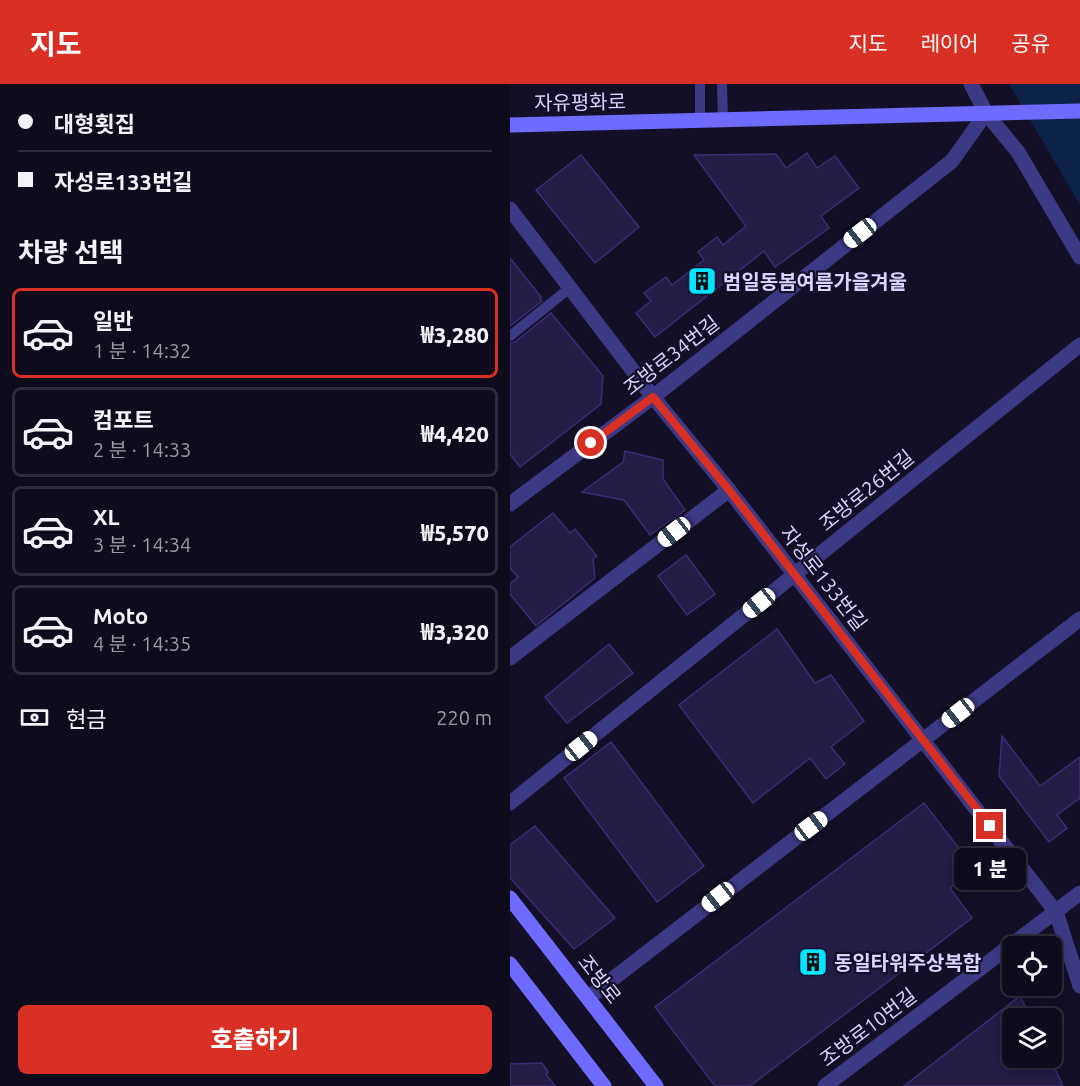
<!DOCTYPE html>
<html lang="ko">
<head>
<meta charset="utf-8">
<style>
  body { margin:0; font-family:Ubuntu,"Noto Sans KR",sans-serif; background:#1c1929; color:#f1f3f6; height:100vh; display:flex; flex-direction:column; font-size:22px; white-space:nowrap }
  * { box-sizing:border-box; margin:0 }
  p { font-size:20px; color:#9b9ba3 }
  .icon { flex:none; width:33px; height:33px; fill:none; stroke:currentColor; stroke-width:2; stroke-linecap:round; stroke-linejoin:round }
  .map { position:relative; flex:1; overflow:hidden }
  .drawer { display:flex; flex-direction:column; background:#0e0b1c; width:510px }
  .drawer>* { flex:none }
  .top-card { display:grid; align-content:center; height:132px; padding:0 18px; background:#0e0b1c }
  .controls { position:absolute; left:492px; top:852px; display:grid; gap:12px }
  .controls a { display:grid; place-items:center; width:60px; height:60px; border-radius:9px; background:#0e0b1c; box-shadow:0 3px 15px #0003,0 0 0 2px #2e2b3b; font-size:30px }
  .end { position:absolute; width:27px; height:27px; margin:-14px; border:8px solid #d93025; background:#fff; box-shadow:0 0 0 3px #fff }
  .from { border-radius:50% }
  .bubble { position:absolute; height:42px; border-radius:9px; background:#0e0b1c; box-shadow:0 3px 15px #0003,0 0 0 2px #2e2b3b; font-size:20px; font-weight:800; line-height:42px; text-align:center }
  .car { position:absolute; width:18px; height:36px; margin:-18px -9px; border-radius:8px; box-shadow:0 0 4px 2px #0007; background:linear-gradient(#fff 24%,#345 0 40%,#fff 0 76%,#345 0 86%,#fff 0) }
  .top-card b { display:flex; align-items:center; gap:21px; height:57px; font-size:22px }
  .top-card b+b { border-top:2px solid #2e2b3b }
  .top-card i { width:15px; height:15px; background:#f1f3f6 }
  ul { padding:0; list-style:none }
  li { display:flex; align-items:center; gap:18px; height:90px; margin:0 12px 9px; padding:0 6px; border:3px solid #2e2b3b; border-radius:9px }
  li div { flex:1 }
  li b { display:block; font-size:22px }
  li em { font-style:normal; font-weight:800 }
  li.selected { border-color:#d93025 }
  li>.icon { width:54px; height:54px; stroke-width:1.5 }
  h2 { padding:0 18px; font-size:27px; line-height:72px }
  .pay { display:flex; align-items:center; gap:15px; height:66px; padding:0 18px; font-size:22px }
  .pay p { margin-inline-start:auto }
  .cta { display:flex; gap:12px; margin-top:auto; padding:12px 18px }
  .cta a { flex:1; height:69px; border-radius:9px; background:#d93025; color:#fff; font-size:24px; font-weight:800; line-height:69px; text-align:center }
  header { display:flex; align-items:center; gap:36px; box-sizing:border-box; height:84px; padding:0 30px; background:#d93025; color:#fff }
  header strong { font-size:28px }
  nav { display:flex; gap:33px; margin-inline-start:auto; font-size:21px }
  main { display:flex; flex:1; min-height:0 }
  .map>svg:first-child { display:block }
</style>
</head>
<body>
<header>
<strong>지도</strong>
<nav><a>지도</a><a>레이어</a><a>공유</a></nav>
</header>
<main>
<section class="drawer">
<div class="top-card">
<b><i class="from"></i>대형횟집</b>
<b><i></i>자성로133번길</b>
</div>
<h2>차량 선택</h2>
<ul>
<li class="selected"><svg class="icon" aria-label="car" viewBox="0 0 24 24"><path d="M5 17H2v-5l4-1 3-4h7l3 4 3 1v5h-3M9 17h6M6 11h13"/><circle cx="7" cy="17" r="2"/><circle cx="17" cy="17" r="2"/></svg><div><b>일반</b><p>1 분 · 14:32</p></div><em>₩3,280</em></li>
<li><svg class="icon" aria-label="car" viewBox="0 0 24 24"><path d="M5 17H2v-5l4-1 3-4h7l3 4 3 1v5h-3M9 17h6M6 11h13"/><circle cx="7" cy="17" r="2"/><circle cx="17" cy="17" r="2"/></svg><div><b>컴포트</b><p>2 분 · 14:33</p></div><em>₩4,420</em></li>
<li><svg class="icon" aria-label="car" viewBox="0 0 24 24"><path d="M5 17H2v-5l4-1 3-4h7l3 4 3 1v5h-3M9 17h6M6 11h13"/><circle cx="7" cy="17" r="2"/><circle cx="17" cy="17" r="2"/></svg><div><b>XL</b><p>3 분 · 14:34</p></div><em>₩5,570</em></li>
<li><svg class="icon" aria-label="car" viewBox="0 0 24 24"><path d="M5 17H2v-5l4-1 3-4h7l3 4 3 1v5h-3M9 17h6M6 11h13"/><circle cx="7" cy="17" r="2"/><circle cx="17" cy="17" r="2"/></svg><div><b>Moto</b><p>4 분 · 14:35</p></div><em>₩3,320</em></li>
</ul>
<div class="pay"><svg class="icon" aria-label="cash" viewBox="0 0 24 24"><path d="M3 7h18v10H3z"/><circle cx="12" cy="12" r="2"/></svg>현금<p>220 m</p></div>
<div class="cta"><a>호출하기</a></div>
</section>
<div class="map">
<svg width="570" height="1002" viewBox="0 0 570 1002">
  <rect width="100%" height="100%" fill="#130f26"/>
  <path fill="#0c2248" d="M499,0H570V121Z"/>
  <g fill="#241b47" stroke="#3b2d73" stroke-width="1.5">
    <path d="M297,69L307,84L325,72L349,104L311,132L319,144L265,183L254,167L145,253L126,229L141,217L134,209L156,193L162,201L194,176L188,168L207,153L213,161L236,142L184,71L266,70L276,84Z"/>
    <path d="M71,71L129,143L85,179L26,106Z"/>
    <path d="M0,174L31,213L30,214L32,217L0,242Z"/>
    <path d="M41,229L93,292L91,320L10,383L0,370V259L5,258Z"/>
    <path d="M115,367L153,376V395L175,426L140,451L114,416L72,408L113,378Z"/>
    <path d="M43,429L60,449L65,445L87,472L83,475L85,494L26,542L0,510V500L8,493L0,484V463Z"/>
    <path d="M176,471L205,510L177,531L148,492Z"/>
    <path d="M267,545L305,599L321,591L354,637L321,663L335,680L316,695L300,674L243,719L169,621Z"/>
    <path d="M99,560L123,589L57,639L35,613Z"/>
    <path d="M492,652L530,702L570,673V714L547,731L557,744L539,758L489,692Z"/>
    <path d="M101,658L194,782L147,818L54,694Z"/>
    <path d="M414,719L465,785L440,804L462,834L240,1002H205L145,923Z"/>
    <path d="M25,742L105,834L64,865L0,794V761Z"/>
    <path d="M510,912L521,934H502V974H540L553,1002H394Z"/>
    <path d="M32,979L38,988L36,990L45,1002H0V980Z"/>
  </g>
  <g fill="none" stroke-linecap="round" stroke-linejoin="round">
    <g stroke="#3d3a85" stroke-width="10">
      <path d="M190,0V36"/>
      <path d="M212,0L213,36"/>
      <path d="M0,252L61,203"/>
    </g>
    <g stroke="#3d3a85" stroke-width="15">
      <path d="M0,420L143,313L442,77L476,29"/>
      <path d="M0,574L219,406"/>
      <path d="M78,914L570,535"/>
    </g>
    <g stroke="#3d3a85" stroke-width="15">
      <path d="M461,0L476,29L508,68L570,173"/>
      <path d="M0,125L143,313L219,406L546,828L570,902"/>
      <path d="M0,719L570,261"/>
      <path d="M315,1002L570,809"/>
    </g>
    <g stroke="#6f6bff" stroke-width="15">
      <path d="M0,41L570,27"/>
      <path d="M0,814L146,1002"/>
      <path d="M0,880L94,1002"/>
    </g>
  </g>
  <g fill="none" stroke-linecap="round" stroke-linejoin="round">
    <path stroke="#d93025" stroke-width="8" d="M81,359L143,313L219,406L480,742"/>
  </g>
  <defs>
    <g id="building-square" transform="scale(1.5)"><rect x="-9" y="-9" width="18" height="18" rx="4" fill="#00e5ff" stroke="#130f26"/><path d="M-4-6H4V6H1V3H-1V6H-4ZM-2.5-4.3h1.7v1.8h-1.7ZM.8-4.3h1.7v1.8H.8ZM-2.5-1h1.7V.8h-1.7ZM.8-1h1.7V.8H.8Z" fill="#111"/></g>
  </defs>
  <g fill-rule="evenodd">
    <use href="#building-square" x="192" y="197"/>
    <use href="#building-square" x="303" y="878"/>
  </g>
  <g text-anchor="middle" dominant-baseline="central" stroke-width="4.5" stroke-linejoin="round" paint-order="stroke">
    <g font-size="20" fill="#d9d4ff" stroke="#130f26">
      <text transform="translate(70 18) rotate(-1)">자유평화로</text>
      <text transform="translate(161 271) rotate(-38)">조방로34번길</text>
      <text transform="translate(356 406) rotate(-39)">조방로26번길</text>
      <text transform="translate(314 494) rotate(52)">자성로133번길</text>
      <text transform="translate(90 895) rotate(52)">조방로</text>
      <text transform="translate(358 943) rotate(-37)">조방로10번길</text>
    </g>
    <g font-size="20" font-weight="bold" fill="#d9d4ff" stroke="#130f26" text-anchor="start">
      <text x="213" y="197">범일동봄여름가을겨울</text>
      <text x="324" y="878">동일타워주상복합</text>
    </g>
  </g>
</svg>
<div class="controls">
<a><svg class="icon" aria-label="locate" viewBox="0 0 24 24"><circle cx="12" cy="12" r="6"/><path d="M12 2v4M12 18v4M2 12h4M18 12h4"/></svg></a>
<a><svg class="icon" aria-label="layers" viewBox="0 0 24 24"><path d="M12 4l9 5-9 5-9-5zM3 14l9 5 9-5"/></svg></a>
</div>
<i class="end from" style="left:81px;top:359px"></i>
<i class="end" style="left:480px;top:742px"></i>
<div class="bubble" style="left:444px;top:764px;width:72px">1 분</div>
<i class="car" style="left:350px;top:149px;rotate:232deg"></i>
<i class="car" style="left:164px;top:448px;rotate:232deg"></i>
<i class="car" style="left:249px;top:519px;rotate:231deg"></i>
<i class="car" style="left:448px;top:629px;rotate:232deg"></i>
<i class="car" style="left:71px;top:662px;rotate:51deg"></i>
<i class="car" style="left:301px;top:742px;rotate:53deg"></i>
<i class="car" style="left:208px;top:813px;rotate:232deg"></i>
</div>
</main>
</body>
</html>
